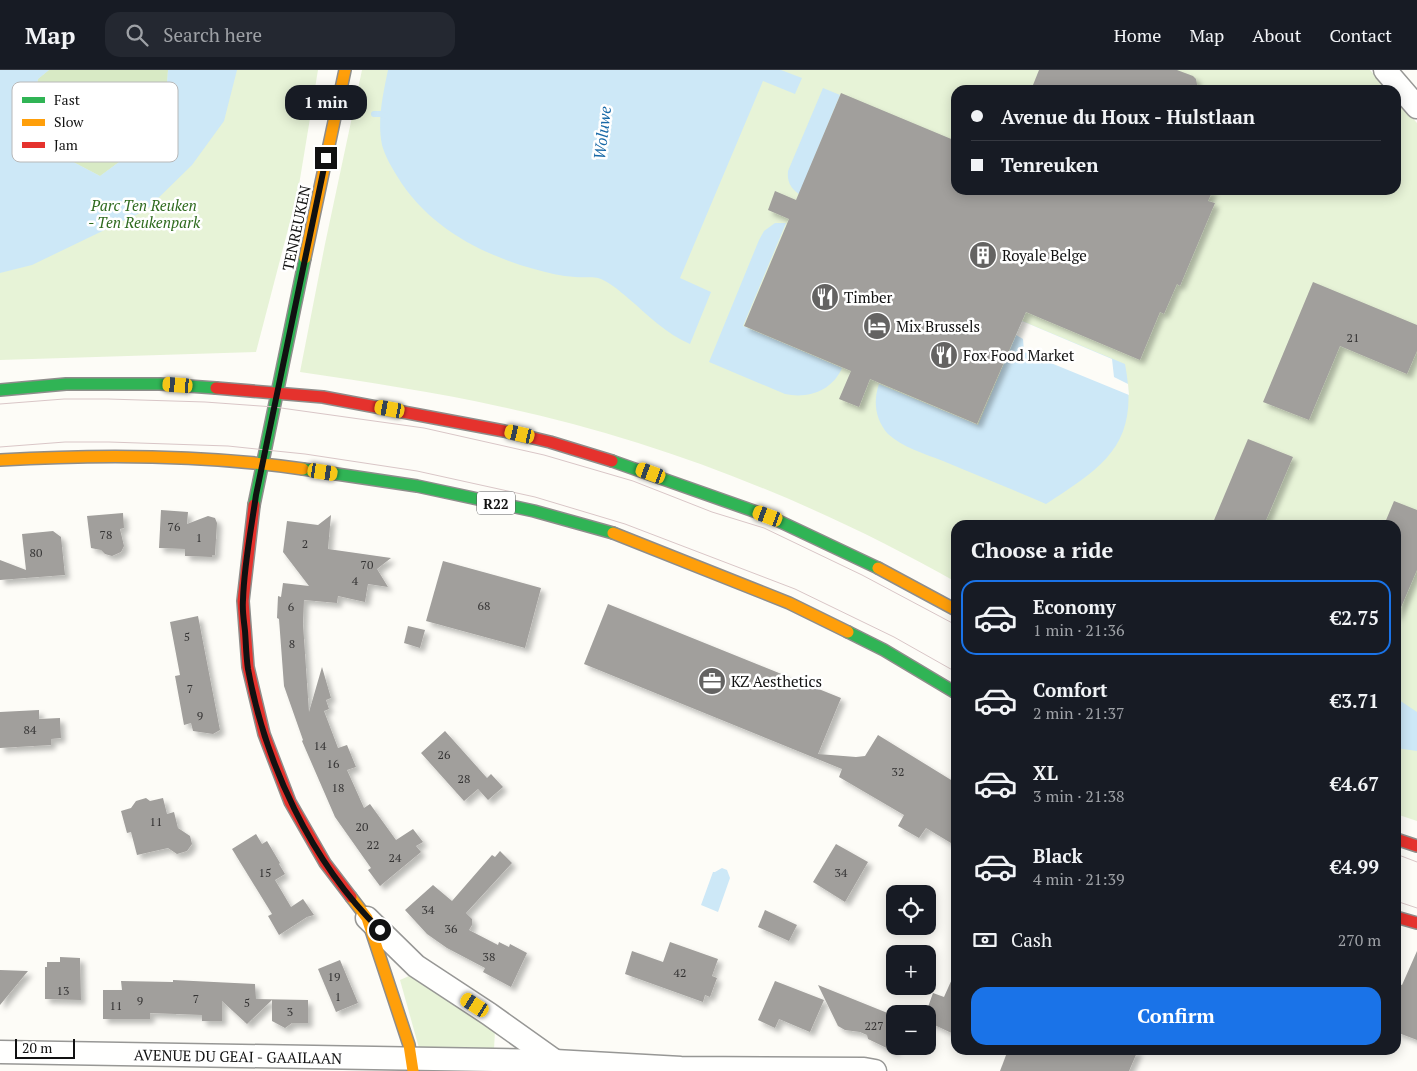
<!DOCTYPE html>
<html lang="en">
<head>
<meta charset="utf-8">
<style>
  body { margin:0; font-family:"PT Serif",serif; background:#242831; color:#f1f3f6; height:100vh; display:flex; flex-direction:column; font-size:19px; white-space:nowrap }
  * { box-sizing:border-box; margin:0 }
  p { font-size:16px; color:#9ea1a6 }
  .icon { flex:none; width:28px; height:28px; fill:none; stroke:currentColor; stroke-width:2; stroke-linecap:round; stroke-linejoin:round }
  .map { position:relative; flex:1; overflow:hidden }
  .panel { position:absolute; left:951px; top:450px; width:450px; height:535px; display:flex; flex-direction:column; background:#171b24; border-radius:15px; box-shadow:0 2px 12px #0003 }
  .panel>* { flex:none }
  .banner { position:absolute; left:951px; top:15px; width:450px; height:110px; border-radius:15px; box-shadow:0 2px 12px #0003; display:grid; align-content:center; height:110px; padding:0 20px; background:#171b24 }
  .fabs { position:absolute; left:886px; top:815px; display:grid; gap:10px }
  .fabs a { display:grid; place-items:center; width:50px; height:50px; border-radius:10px; background:#171b24; box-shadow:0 2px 12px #0003; font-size:25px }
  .scale { position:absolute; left:15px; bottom:12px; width:60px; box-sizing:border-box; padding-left:5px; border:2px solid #111; border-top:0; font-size:14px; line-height:18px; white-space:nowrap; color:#111; -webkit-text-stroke:4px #fff; paint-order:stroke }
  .end { position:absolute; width:22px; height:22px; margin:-11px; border:6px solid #111; background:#fff; box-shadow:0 0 0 2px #fff }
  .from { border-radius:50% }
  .bubble { position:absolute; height:35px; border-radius:15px; background:#171b24; box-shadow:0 2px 12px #0003; font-size:16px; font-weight:700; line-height:35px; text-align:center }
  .car { position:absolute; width:15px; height:30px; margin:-15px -8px; border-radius:6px; box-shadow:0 0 4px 1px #0007; background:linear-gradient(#f5c518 24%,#345 0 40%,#f5c518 0 76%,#345 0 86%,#f5c518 0) }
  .banner b { display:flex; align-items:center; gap:18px; height:48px; font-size:19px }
  .banner b+b { border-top:1px solid #363941 }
  .banner i { width:12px; height:12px; background:#f1f3f6 }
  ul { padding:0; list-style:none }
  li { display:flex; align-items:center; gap:15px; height:75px; margin:0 10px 8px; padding:0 10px; border:2px solid transparent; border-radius:15px }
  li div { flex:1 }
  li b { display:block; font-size:19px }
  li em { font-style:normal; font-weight:700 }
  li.current { border-color:#1a73e8 }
  li>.icon { width:45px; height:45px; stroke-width:1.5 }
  h2 { padding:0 20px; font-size:22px; line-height:60px }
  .pay { display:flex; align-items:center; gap:12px; height:55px; padding:0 20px; font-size:19px }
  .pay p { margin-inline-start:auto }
  .cta { display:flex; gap:10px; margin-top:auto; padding:10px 20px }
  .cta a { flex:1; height:58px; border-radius:15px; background:#1a73e8; color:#fff; font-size:20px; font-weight:700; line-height:58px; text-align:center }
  header { display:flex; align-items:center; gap:30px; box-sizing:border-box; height:70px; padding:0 25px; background:#171b24; border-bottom:1px solid #363941 }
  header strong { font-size:24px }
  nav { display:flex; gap:28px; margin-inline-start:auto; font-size:18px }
  .search { width:350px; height:45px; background:#242831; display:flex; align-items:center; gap:12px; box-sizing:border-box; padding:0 18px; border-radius:15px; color:#9ea1a6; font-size:19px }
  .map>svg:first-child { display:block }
</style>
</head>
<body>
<header>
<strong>Map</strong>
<div class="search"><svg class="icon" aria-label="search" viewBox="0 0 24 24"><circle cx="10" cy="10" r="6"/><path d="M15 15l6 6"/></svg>Search here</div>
<nav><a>Home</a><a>Map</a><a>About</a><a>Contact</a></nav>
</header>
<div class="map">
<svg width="1417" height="1001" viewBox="0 0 1417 1001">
  <defs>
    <filter id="shadow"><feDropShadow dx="4.5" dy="4.5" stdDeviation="2.5" flood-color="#0004"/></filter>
  </defs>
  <rect width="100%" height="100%" fill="#fdfcf7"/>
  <g fill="#e7f3d7">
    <path d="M0,0H318L298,121L256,282L0,290Z"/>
    <path d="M362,0H1370L1388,20H956V120H1396V29L1417,53V751L1396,744V455H956V512C815,432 660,371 502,337C435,322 367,312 300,302L325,174Z"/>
    <path d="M409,906L495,961L494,979L419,978L400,910Z"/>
  </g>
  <path fill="#d8eac5" d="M49,0H168L165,39L134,81L100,106L60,85L30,52L38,9Z"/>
  <g fill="#cde8f7">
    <path d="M0,0H49L38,9L30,53L60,85L100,106L134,81L165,39L168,0H237L224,51L192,95L146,140L32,195L0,203Z"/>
    <path d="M388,0H781L802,8L795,24L763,11L680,208L711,222L690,274C666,264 648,245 629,229C621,222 612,214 601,209C593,206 584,208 575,207C561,206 548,203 534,199C480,184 427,156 397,106C391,96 385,86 382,75C377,51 383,24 388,0Z"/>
    <path d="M823,18L840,25L799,124C790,118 787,111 788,101Z"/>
    <path d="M775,153H786L743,256L842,298C832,321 808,329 785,324L709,292L759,170L764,161Z"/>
    <path d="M1022,251L1125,294C1140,373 1106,395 1046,434C1011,419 977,405 943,391C925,384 902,377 888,364C875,349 873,331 879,314L978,355Z"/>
    <path d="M1396,628L1417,642V681L1396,678Z"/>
    <path d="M722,798L727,800L730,808L718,842L701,835L713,802H715Z"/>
  </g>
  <path fill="#fdfcf7" d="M1022,251L1112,289L1114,307L1128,314L1129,325L1024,282L1023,269L1016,265Z"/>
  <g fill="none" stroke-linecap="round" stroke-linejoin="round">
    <path stroke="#cde8f7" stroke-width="6" d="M374,44H381L389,47"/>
  </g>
  <g fill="#a19f9c" filter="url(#shadow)">
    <path d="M1039,0H1177L1193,6L1196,9L1198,20H1031Z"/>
    <path d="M841,23L956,71V120H1213L1208,131L1215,133L1180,216L1177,214L1164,244L1160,242L1140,290L1026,242L977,354L870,309L859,337L839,329L851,301L744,256L789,149L768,140L775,121L796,130Z"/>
    <path d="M1313,212L1417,255V281L1407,304L1340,276L1309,350L1263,332Z"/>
    <path d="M1248,369L1293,387L1264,455H1212Z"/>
    <path d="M1394,431L1417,440V500L1396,549V455H1384Z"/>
    <path d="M161,440L188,442L187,454L208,446L215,448L217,453L215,485H212V487L185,486V479L159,478Z"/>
    <path d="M123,443L124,458L120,459L124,476L121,482L112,486L105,484L101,480L91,478L87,446Z"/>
    <path d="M331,445L328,479L391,488L377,499L388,517L368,514L365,532L338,526L337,533L304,530L303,554L309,642L322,597L331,628L326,630L329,639L324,641L338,678L347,675L356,697L347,700L364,738L370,734L396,770L413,759L423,772L416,776L421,782L380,816L368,800L371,798L335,747L302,671L303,670L284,616L279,549L277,548L278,526L281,527L283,513L309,516L283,482L287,451L318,455Z"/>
    <path d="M53,461L61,467L65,505L0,510V490L26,500L22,464Z"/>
    <path d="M443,491L541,518L525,578L426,551Z"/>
    <path d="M608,534L841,628L818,684L856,687L865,686L878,665L956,713V776L926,758L919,768L898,756L904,745L839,707L842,699L584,594Z"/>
    <path d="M198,546L220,660L213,664L193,661L191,653L184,655L175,606L180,605L170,552Z"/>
    <path d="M408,556L425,560L420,578L404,573Z"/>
    <path d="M39,640V649L60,648L61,668L51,669V675L0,678V642Z"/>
    <path d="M445,661L487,708L491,704L503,717L488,730L478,719L464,731L421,683Z"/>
    <path d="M146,728L150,731L163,728L167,744L174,742L178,758L190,766L192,774L187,781L177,784L168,778L137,785L131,762L127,763L121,741L131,738L136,731Z"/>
    <path d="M256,764L262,774L267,771L280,793L279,794L285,804L275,810L291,837L303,829L314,845L307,847L279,865L268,846L272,844L232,779Z"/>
    <path d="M836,774L868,792L845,832L813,812Z"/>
    <path d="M500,781L512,793L466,843L472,849V855L469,860L498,875L499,872L509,877L510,874L527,883L511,917L483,902L485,898L447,878L427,864L405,840L433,815L452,831L492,785L495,787Z"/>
    <path d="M765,840L797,855L789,871L758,857Z"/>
    <path d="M670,872L718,889L712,906L717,908L710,927L705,925L703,932L625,904L632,881L663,892Z"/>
    <path d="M1417,881V970L1396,962V913L1402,915Z"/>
    <path d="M60,887L80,888L81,930L45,929V897H47V892H60Z"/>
    <path d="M340,890L358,933L336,942L318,899Z"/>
    <path d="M0,900L28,901L0,935Z"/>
    <path d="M956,900V965L928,952V937L933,923L944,927Z"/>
    <path d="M173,910L255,914L256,929L308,930V953H292L285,958L272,951V930L247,954L222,931V951H202V945L150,943V949H103V920H122L121,911L173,912Z"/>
    <path d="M775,911L824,930L810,962L779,949L775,958L758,950Z"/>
    <path d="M818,915L890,944L888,948L895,951V982L868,969L867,965L860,962L845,960L838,956Z"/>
    <path d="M1008,980H1138L1129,1001H1000Z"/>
  </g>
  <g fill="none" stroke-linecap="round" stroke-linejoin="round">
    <g stroke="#979795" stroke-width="25">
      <g id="street">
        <path d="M1385,0L1417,37"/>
        <path d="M367,848L416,896L489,944L555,991"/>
        <path d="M0,982L555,991L681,998L864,999L875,1001"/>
      </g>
    </g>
    <g stroke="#8e8d8b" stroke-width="14">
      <g id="fast">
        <path d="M0,320L66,314H160L216,318"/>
        <path d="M612,391L768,446L878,498"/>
        <path d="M303,399L417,416L534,441L613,463"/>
        <path d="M254,435L305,188"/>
        <path d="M848,562L884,580L956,623"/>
      </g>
    </g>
    <g stroke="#8e8d8b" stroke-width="14">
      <g id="slow">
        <path d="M305,188L345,0"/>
        <path d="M0,390C101,384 202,384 303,399"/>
        <path d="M613,463L789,533L848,562"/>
        <path d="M878,498L956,540"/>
        <path d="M351,827L367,848L409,975L413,1001"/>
      </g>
    </g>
    <g stroke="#8e8d8b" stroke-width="14">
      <g id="jam">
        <path d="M216,318L323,327L504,361L550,372L612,391"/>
        <path d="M254,435L243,531L248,597L264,664L290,732L325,793L351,827"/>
        <path d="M1396,769L1417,776"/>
        <path d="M1396,847L1417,853"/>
      </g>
    </g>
    <use href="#street" stroke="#fffffe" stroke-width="22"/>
    <use href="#fast" stroke="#30b455" stroke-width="11"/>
    <use href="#slow" stroke="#ff9f0a" stroke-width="11"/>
    <use href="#jam" stroke="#e5322d" stroke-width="11"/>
    <g stroke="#d9c6c7" stroke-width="1">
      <path d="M0,334L64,329H108L205,332L274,337L424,358L544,385L633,411L712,442L764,458L862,505L956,555"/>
      <path d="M0,377L65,372H109L228,376L266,380L305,384L417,401L535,427L625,454L795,519L894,567L956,602"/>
      <path d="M1396,784L1417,792"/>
      <path d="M1396,831L1417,838"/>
    </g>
  </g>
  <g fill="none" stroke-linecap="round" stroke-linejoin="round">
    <path stroke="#111" stroke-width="6" d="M326,88L256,425C251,460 244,495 243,530C242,540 244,551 245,561C246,573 246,586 248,599C265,693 311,792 380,860"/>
  </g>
  <defs>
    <g id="building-disc" transform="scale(1.4375)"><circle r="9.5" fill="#646362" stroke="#fff"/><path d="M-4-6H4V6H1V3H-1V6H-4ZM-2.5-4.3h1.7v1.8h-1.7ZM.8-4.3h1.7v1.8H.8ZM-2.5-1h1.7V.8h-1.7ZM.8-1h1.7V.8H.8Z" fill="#fff"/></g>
    <g id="restaurant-disc" transform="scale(1.4375)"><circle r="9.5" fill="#646362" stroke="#fff"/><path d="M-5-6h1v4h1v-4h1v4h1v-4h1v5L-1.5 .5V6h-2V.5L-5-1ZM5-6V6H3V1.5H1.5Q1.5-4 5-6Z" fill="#fff"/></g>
    <g id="hotel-disc" transform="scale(1.4375)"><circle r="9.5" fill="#646362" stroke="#fff"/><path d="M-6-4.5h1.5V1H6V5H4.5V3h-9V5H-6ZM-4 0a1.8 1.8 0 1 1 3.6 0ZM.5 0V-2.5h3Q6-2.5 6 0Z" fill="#fff"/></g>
    <g id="office-disc" transform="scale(1.4375)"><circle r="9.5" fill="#646362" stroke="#fff"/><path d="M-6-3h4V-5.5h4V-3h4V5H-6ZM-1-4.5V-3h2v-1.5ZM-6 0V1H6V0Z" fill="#fff"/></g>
  </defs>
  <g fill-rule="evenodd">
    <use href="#building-disc" x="983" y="185"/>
    <use href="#restaurant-disc" x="825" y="227"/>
    <use href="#hotel-disc" x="877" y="256"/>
    <use href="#restaurant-disc" x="944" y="285"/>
    <use href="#office-disc" x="712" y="611"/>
  </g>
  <g text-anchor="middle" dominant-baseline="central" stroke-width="5" stroke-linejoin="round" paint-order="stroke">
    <g font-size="12" fill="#353434">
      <text x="1353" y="267">21</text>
      <text x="174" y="456">76</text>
      <text x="106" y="464">78</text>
      <text x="199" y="467">1</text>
      <text x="305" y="473">2</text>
      <text x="36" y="482">80</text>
      <text x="367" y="494">70</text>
      <text x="355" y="510">4</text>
      <text x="484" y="535">68</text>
      <text x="291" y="536">6</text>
      <text x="187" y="566">5</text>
      <text x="292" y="573">8</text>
      <text x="190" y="618">7</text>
      <text x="200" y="645">9</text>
      <text x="30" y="659">84</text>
      <text x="320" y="675">14</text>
      <text x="444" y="684">26</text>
      <text x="333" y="693">16</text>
      <text x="898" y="701">32</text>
      <text x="464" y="708">28</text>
      <text x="338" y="717">18</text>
      <text x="156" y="751">11</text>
      <text x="362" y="756">20</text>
      <text x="373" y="774">22</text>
      <text x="395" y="787">24</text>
      <text x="265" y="802">15</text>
      <text x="841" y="802">34</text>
      <text x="428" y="839">34</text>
      <text x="451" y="858">36</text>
      <text x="489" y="886">38</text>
      <text x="680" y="902">42</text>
      <text x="334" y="906">19</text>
      <text x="63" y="920">13</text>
      <text x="338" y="926">1</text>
      <text x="196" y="928">7</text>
      <text x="140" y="930">9</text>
      <text x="247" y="932">5</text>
      <text x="116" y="935">11</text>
      <text x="290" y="941">3</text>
      <text x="874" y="955">227</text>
    </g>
    <rect fill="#fff" stroke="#585858" stroke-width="1" x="477" y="421.5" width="38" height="23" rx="4"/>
    <g font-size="14" font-weight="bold" fill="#111">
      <text x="496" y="433">R22</text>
    </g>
    <g font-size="15" font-style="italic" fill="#2f6b1f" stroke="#fff">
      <text x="144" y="135">Parc Ten Reuken<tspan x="144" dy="17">- Ten Reukenpark</tspan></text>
    </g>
    <g font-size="15" fill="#111" stroke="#fff">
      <text transform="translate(296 158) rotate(-78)">TENREUKEN</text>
      <text transform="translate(238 986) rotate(1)">AVENUE DU GEAI - GAAILAAN</text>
    </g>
    <g font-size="15" fill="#111" stroke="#fff" text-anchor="start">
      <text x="1002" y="185">Royale Belge</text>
      <text x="844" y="227">Timber</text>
      <text x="896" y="256">Mix Brussels</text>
      <text x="963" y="285">Fox Food Market</text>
      <text x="731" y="611">KZ Aesthetics</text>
    </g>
    <g font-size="16" font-style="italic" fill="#1768a6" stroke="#fff">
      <text transform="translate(602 63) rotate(-83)">Woluwe</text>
    </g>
  </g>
  <rect x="12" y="12" width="166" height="80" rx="8" fill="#fff" stroke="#b8b8b8" stroke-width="1"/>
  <rect x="22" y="27" width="23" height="6" fill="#30b455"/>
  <rect x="22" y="49" width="23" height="7" fill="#ff9f0a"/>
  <rect x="22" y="72" width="23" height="6" fill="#e5322d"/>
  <g font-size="14" fill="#111">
    <text x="54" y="35">Fast</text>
    <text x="54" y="57">Slow</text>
    <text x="54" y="80">Jam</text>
  </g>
</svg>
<div class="fabs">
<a><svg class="icon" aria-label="locate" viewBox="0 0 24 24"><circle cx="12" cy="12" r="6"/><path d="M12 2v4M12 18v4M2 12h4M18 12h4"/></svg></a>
<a>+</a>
<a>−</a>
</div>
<div class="scale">20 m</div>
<i class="end from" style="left:380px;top:860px"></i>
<i class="end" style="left:326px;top:88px"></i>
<div class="bubble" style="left:285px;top:15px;width:82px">1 min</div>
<i class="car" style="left:178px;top:315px;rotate:274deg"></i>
<i class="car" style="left:390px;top:339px;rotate:280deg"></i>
<i class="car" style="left:520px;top:364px;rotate:283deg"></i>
<i class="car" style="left:323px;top:402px;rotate:99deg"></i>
<i class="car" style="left:651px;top:403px;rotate:290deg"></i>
<i class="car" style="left:768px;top:446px;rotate:290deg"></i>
<i class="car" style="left:475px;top:935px;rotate:303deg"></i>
<div class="banner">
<b><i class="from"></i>Avenue du Houx - Hulstlaan</b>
<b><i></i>Tenreuken</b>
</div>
<section class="panel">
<h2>Choose a ride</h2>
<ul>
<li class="current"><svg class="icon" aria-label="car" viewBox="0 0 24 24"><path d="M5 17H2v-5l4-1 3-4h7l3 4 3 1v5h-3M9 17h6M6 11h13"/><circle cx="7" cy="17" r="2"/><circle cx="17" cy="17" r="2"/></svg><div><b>Economy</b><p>1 min · 21:36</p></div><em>€2.75</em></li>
<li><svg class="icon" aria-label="car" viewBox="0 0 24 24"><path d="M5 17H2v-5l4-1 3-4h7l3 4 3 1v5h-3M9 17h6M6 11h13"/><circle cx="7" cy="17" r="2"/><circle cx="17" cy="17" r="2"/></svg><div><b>Comfort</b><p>2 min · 21:37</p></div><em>€3.71</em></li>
<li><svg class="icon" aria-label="car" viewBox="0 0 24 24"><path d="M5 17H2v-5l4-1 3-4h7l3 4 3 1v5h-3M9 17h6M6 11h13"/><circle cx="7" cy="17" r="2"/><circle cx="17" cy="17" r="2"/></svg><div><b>XL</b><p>3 min · 21:38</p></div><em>€4.67</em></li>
<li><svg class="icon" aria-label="car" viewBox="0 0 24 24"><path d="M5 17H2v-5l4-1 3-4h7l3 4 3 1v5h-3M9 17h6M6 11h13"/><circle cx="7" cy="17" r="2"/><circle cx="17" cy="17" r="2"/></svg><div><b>Black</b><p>4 min · 21:39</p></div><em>€4.99</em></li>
</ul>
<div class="pay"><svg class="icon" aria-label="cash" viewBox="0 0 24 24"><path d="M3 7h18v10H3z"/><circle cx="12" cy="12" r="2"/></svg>Cash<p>270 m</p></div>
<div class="cta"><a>Confirm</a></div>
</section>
</div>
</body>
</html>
